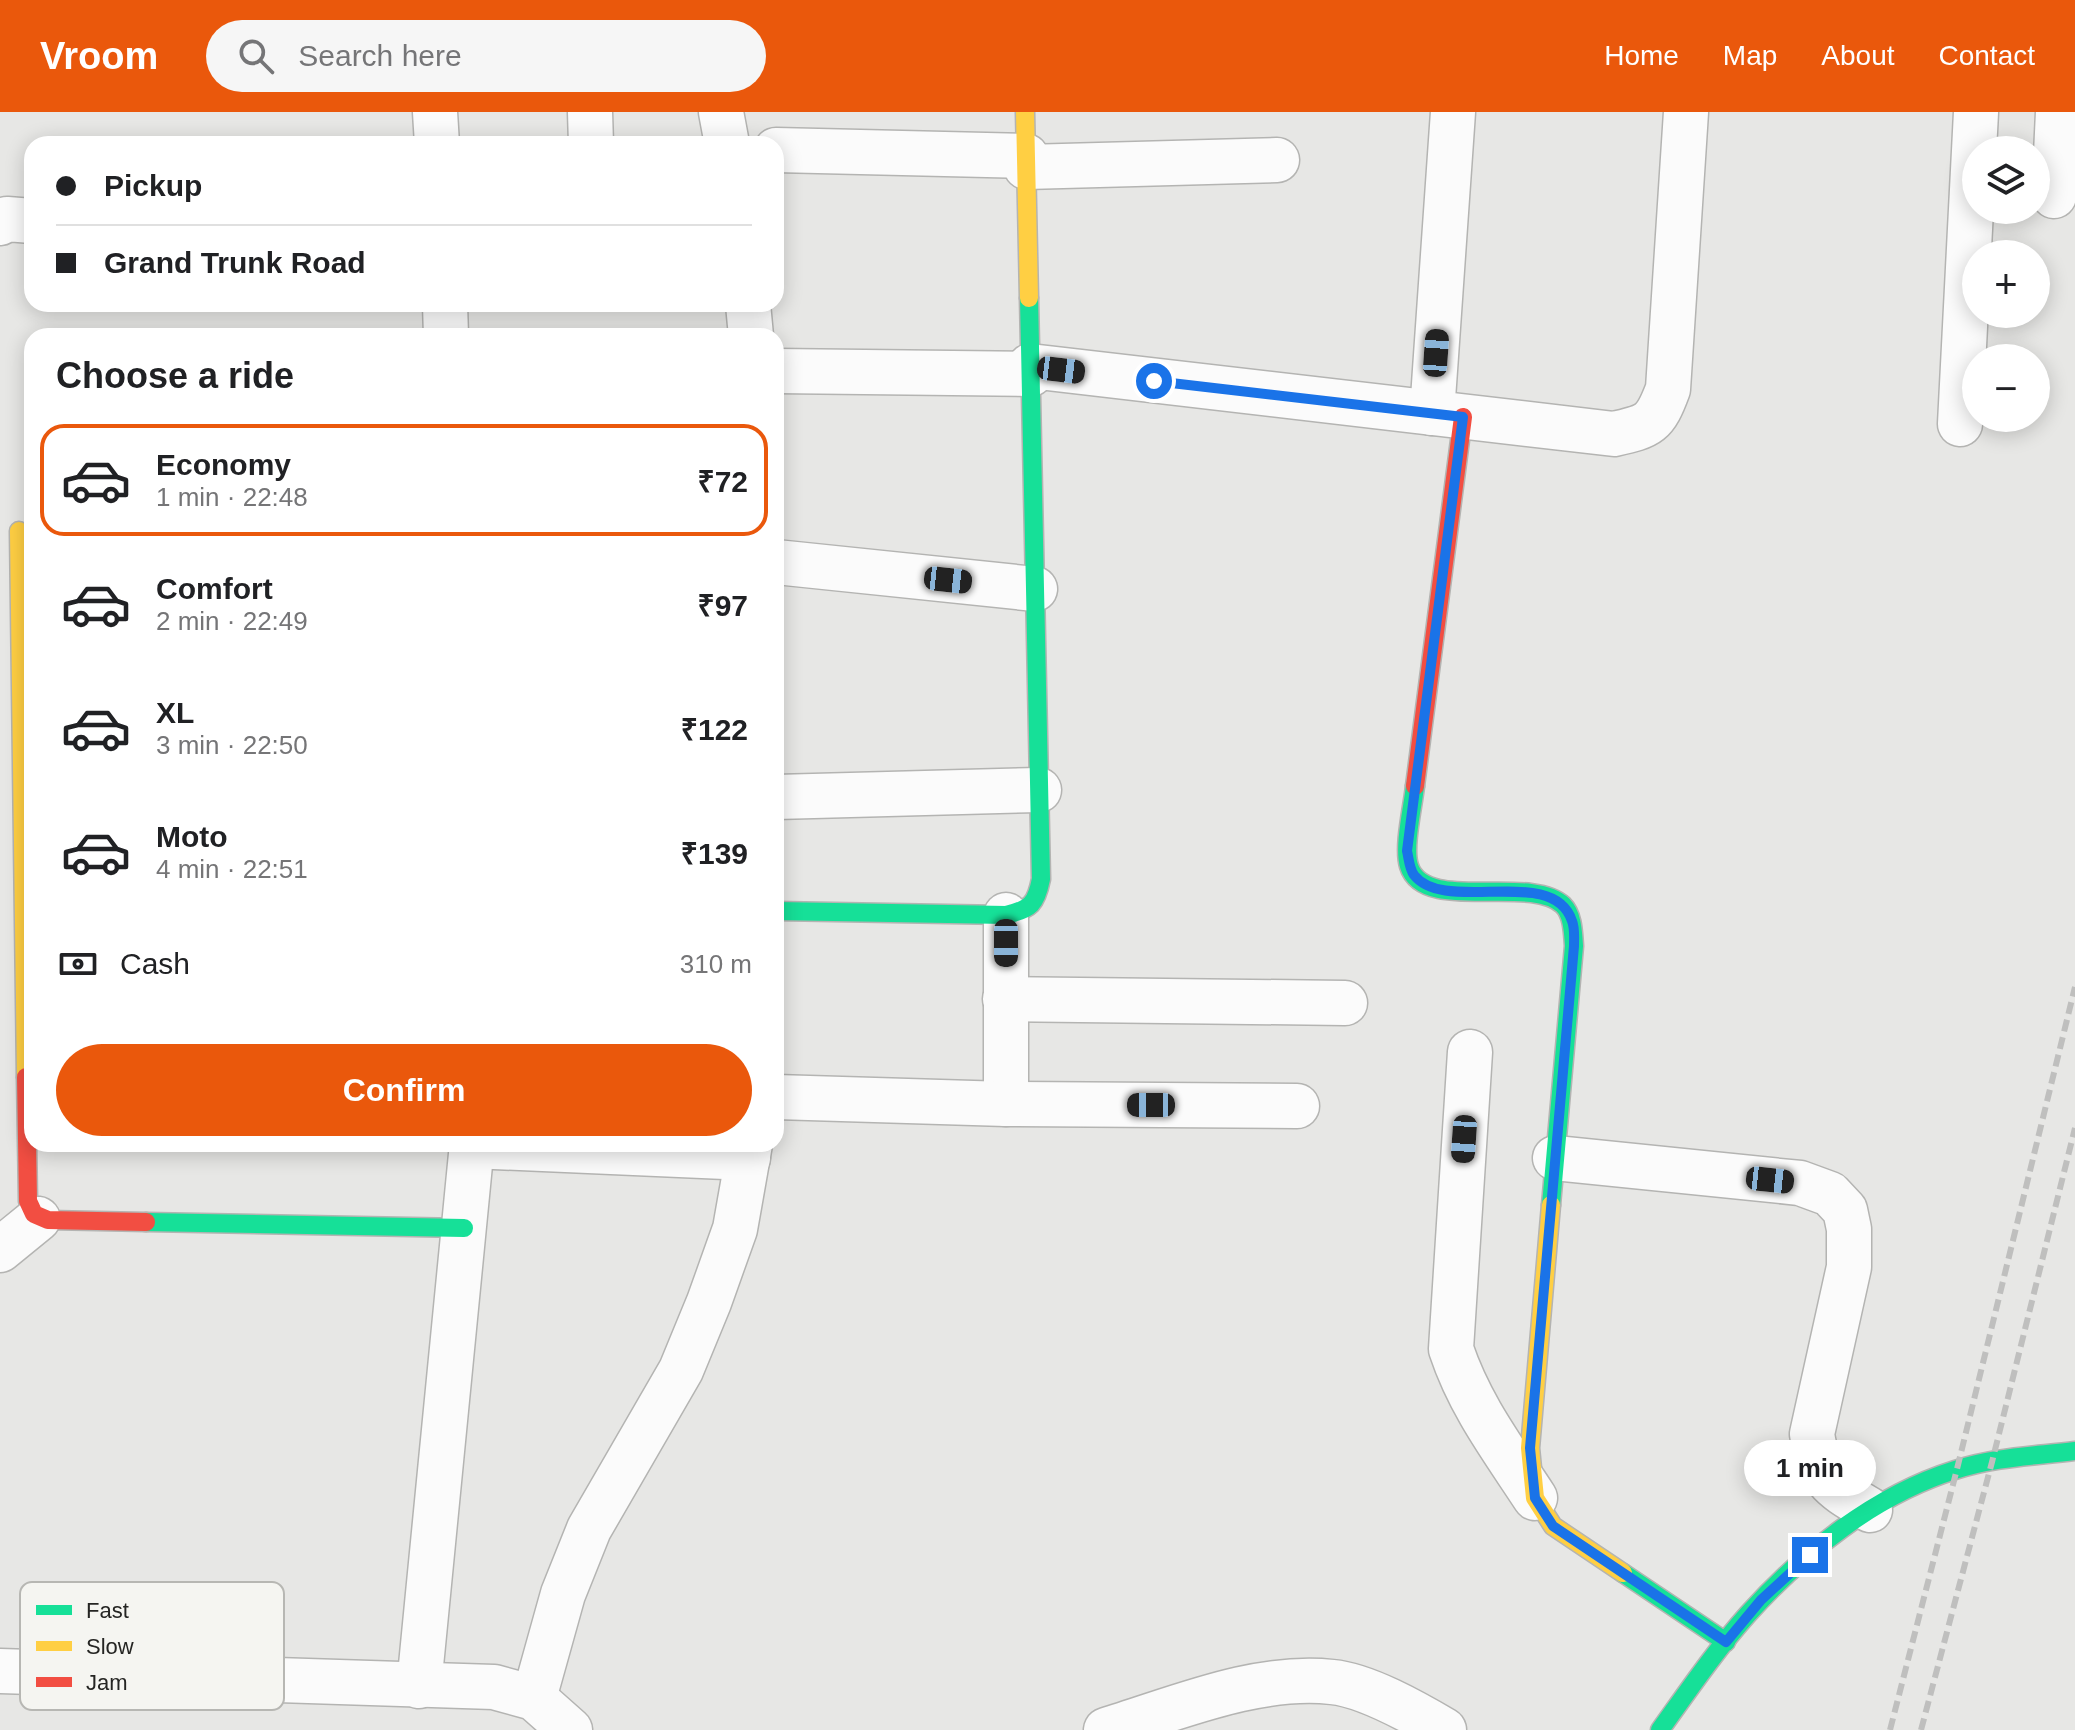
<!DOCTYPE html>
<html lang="en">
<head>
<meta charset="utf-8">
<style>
  body { margin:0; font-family:Arial,sans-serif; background:#f6f6f6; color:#202124; height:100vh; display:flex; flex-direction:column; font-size:30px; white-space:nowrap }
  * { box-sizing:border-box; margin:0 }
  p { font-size:26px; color:#757577 }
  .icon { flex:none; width:44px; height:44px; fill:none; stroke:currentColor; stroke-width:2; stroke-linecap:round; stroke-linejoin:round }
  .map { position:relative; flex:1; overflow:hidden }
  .panel { position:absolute; left:24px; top:216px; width:760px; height:824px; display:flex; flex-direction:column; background:#fff; border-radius:24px; box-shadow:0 4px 20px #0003 }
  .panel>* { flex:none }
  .guide { position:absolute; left:24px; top:24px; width:760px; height:176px; border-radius:24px; box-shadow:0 4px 20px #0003; display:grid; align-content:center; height:176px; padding:0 32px; background:#fff }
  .tools { position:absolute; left:1962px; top:24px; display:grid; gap:16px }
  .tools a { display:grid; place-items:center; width:88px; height:88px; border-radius:50%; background:#fff; box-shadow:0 4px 20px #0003; font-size:40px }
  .end { position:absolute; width:36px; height:36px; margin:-18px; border:10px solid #1a73e8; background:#fff; box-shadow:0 0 0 4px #fff }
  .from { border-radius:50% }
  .bubble { position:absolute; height:56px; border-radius:28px; background:#fff; box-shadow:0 4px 20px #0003; font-size:26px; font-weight:600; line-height:56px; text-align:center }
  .car { position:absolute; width:24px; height:48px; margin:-24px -12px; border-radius:10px; box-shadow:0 0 6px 2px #0007; background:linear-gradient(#222 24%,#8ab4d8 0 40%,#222 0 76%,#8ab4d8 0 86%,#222 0) }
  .guide b { display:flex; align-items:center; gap:28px; height:76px; font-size:30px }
  .guide b+b { border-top:2px solid #e0e0e0 }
  .guide i { width:20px; height:20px; background:#202124 }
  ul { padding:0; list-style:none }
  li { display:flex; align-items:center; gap:24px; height:112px; margin:0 16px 12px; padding:0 16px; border:4px solid transparent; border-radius:24px }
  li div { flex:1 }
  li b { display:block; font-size:30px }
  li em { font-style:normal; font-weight:600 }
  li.selected { border-color:#ea580c }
  li>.icon { width:72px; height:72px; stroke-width:1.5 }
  h2 { padding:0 32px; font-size:36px; line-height:96px }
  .pay { display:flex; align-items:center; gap:20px; height:88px; padding:0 32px; font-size:30px }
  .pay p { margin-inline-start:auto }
  .button { display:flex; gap:16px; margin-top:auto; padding:16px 32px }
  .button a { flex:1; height:92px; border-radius:48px; background:#ea580c; color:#fff; font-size:32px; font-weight:600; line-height:92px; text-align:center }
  header { display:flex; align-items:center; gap:48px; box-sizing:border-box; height:112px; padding:0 40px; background:#ea580c; color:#fff }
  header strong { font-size:38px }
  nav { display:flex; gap:44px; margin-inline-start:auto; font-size:28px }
  .search { width:560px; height:72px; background:#f6f6f6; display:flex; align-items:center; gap:20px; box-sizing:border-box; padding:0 28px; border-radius:44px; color:#757577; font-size:30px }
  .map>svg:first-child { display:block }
</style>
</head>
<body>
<header>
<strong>Vroom</strong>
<div class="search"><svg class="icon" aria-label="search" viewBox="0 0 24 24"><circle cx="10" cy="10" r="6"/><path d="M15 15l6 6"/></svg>Search here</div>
<nav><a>Home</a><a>Map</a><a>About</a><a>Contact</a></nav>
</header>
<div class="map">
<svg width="2075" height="1618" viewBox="0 0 2075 1618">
  <rect width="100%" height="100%" fill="#e7e7e5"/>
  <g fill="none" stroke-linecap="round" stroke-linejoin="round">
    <g stroke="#b4b4b2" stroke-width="47">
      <g id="street">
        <path d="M435,0L437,32"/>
        <path d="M590,0L591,32"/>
        <path d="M721,0L727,32"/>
        <path d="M776,38L1026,44"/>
        <path d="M1026,55L1277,48"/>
        <path d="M2054,84L2058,0"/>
        <path d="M0,111L7,107L32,109"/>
        <path d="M445,192L446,224"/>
        <path d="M748,192L751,224"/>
        <path d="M1030,254L1614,322C1650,314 1655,312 1668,277L1686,0"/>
        <path d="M776,259L1031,262"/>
        <path d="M1432,301L1453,0"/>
        <path d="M1960,312L1976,0"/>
        <path d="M776,450L1035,477"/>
        <path d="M776,685L1039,678"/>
        <path d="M1006,803V992"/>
        <path d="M1005,887L1345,891"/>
        <path d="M1470,940L1451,1237C1470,1294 1503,1337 1535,1386"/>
        <path d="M776,985L1006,992L1297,994"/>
        <path d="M472,1034L748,1046"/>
        <path d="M1555,1046L1800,1071L1830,1082L1845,1098L1849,1117V1155L1812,1322C1820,1370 1830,1374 1870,1398"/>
        <path d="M0,1138L38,1107"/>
        <path d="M0,1559L494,1575L534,1586L570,1618"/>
        <path d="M419,1574L472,1032"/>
        <path d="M534,1586L563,1482L589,1417L681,1258L709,1190L735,1117L750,1032"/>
        <path d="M1106,1618C1178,1596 1256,1562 1332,1570C1366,1573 1415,1601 1444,1618"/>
      </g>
    </g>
    <g stroke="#b4b4b2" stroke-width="21">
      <g id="fast">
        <path d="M1415,674C1413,694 1403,735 1409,754C1424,802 1530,762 1563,793C1573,803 1573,821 1574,834L1551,1093"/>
        <path d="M776,799L1006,803C1031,797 1036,792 1041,767L1029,186"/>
        <path d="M146,1110L464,1116"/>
        <path d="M1623,1461L1726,1530"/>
        <path d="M1660,1618C1688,1579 1716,1538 1748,1502C1804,1440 1875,1383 1955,1358C1994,1345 2035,1344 2075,1339"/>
      </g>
    </g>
    <g stroke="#b4b4b2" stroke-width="21">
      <g id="slow">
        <path d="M1025,0L1029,186"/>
        <path d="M19,419L26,965"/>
        <path d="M1551,1093L1530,1336L1535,1386L1553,1414L1623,1461"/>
      </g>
    </g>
    <g stroke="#b4b4b2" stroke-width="21">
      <g id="jam">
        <path d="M1415,674L1463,305"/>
        <path d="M26,965L28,1089L34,1102L48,1108L146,1110"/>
      </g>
    </g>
    <use href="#street" stroke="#fbfbfb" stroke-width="44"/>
    <use href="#fast" stroke="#16e098" stroke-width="18"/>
    <use href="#slow" stroke="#ffcf43" stroke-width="18"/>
    <use href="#jam" stroke="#f24e42" stroke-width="18"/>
    <g stroke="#bfbfbe" stroke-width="6" stroke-dasharray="12 6" stroke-linecap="butt">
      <path d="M1890,1618L1957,1357L2075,875"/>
      <path d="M1921,1618L1992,1350L2075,1016"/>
    </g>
  </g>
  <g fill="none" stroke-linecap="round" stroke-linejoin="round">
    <path stroke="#1a73e8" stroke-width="10" d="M1154,269L1463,305L1407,739C1409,747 1409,756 1414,763C1445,803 1553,752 1572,809C1575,816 1574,826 1574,834L1530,1336L1535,1386L1553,1414L1726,1530L1761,1488L1810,1443"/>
  </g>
  <rect x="20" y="1470" width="264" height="128" rx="12" fill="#f5f5f1" stroke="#b7b7b3" stroke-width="2"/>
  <rect x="36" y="1493" width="36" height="10" fill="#16e098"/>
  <rect x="36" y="1529" width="36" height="10" fill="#ffcf43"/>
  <rect x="36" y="1565" width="36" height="10" fill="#f24e42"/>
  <g font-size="22" fill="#252523">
    <text x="86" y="1506">Fast</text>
    <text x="86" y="1542">Slow</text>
    <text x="86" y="1578">Jam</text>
  </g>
</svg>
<div class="tools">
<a><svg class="icon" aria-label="layers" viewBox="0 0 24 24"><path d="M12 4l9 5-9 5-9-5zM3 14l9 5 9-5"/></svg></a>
<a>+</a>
<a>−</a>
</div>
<i class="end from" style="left:1154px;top:269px"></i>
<i class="end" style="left:1810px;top:1443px"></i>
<div class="bubble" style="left:1744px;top:1328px;width:132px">1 min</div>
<i class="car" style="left:1436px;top:241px;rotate:4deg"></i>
<i class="car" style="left:1061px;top:258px;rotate:97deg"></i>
<i class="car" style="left:948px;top:468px;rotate:96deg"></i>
<i class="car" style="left:1006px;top:831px;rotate:180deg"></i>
<i class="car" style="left:1151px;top:993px;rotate:270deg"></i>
<i class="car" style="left:1464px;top:1027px;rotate:184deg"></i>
<i class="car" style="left:1770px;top:1068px;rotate:96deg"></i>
<div class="guide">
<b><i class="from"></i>Pickup</b>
<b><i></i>Grand Trunk Road</b>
</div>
<section class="panel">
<h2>Choose a ride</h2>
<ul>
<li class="selected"><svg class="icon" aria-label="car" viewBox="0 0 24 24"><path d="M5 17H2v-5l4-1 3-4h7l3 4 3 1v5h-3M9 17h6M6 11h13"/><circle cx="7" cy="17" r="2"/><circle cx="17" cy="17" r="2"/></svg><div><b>Economy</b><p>1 min · 22:48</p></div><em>₹72</em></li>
<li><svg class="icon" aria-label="car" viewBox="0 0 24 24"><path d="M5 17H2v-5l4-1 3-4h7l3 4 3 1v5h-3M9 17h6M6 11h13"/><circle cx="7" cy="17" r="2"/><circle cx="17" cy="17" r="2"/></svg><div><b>Comfort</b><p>2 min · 22:49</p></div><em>₹97</em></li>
<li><svg class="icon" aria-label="car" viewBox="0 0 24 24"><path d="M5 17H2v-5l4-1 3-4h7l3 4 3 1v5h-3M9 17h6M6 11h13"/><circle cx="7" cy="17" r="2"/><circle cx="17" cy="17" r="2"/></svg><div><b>XL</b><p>3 min · 22:50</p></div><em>₹122</em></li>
<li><svg class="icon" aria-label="car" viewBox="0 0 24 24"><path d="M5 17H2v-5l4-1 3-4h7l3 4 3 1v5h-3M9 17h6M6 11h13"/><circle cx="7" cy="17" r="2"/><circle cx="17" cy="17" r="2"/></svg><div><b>Moto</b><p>4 min · 22:51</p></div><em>₹139</em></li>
</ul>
<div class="pay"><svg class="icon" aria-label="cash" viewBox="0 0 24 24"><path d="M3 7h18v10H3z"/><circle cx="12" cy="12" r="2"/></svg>Cash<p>310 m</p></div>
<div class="button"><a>Confirm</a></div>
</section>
</div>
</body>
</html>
